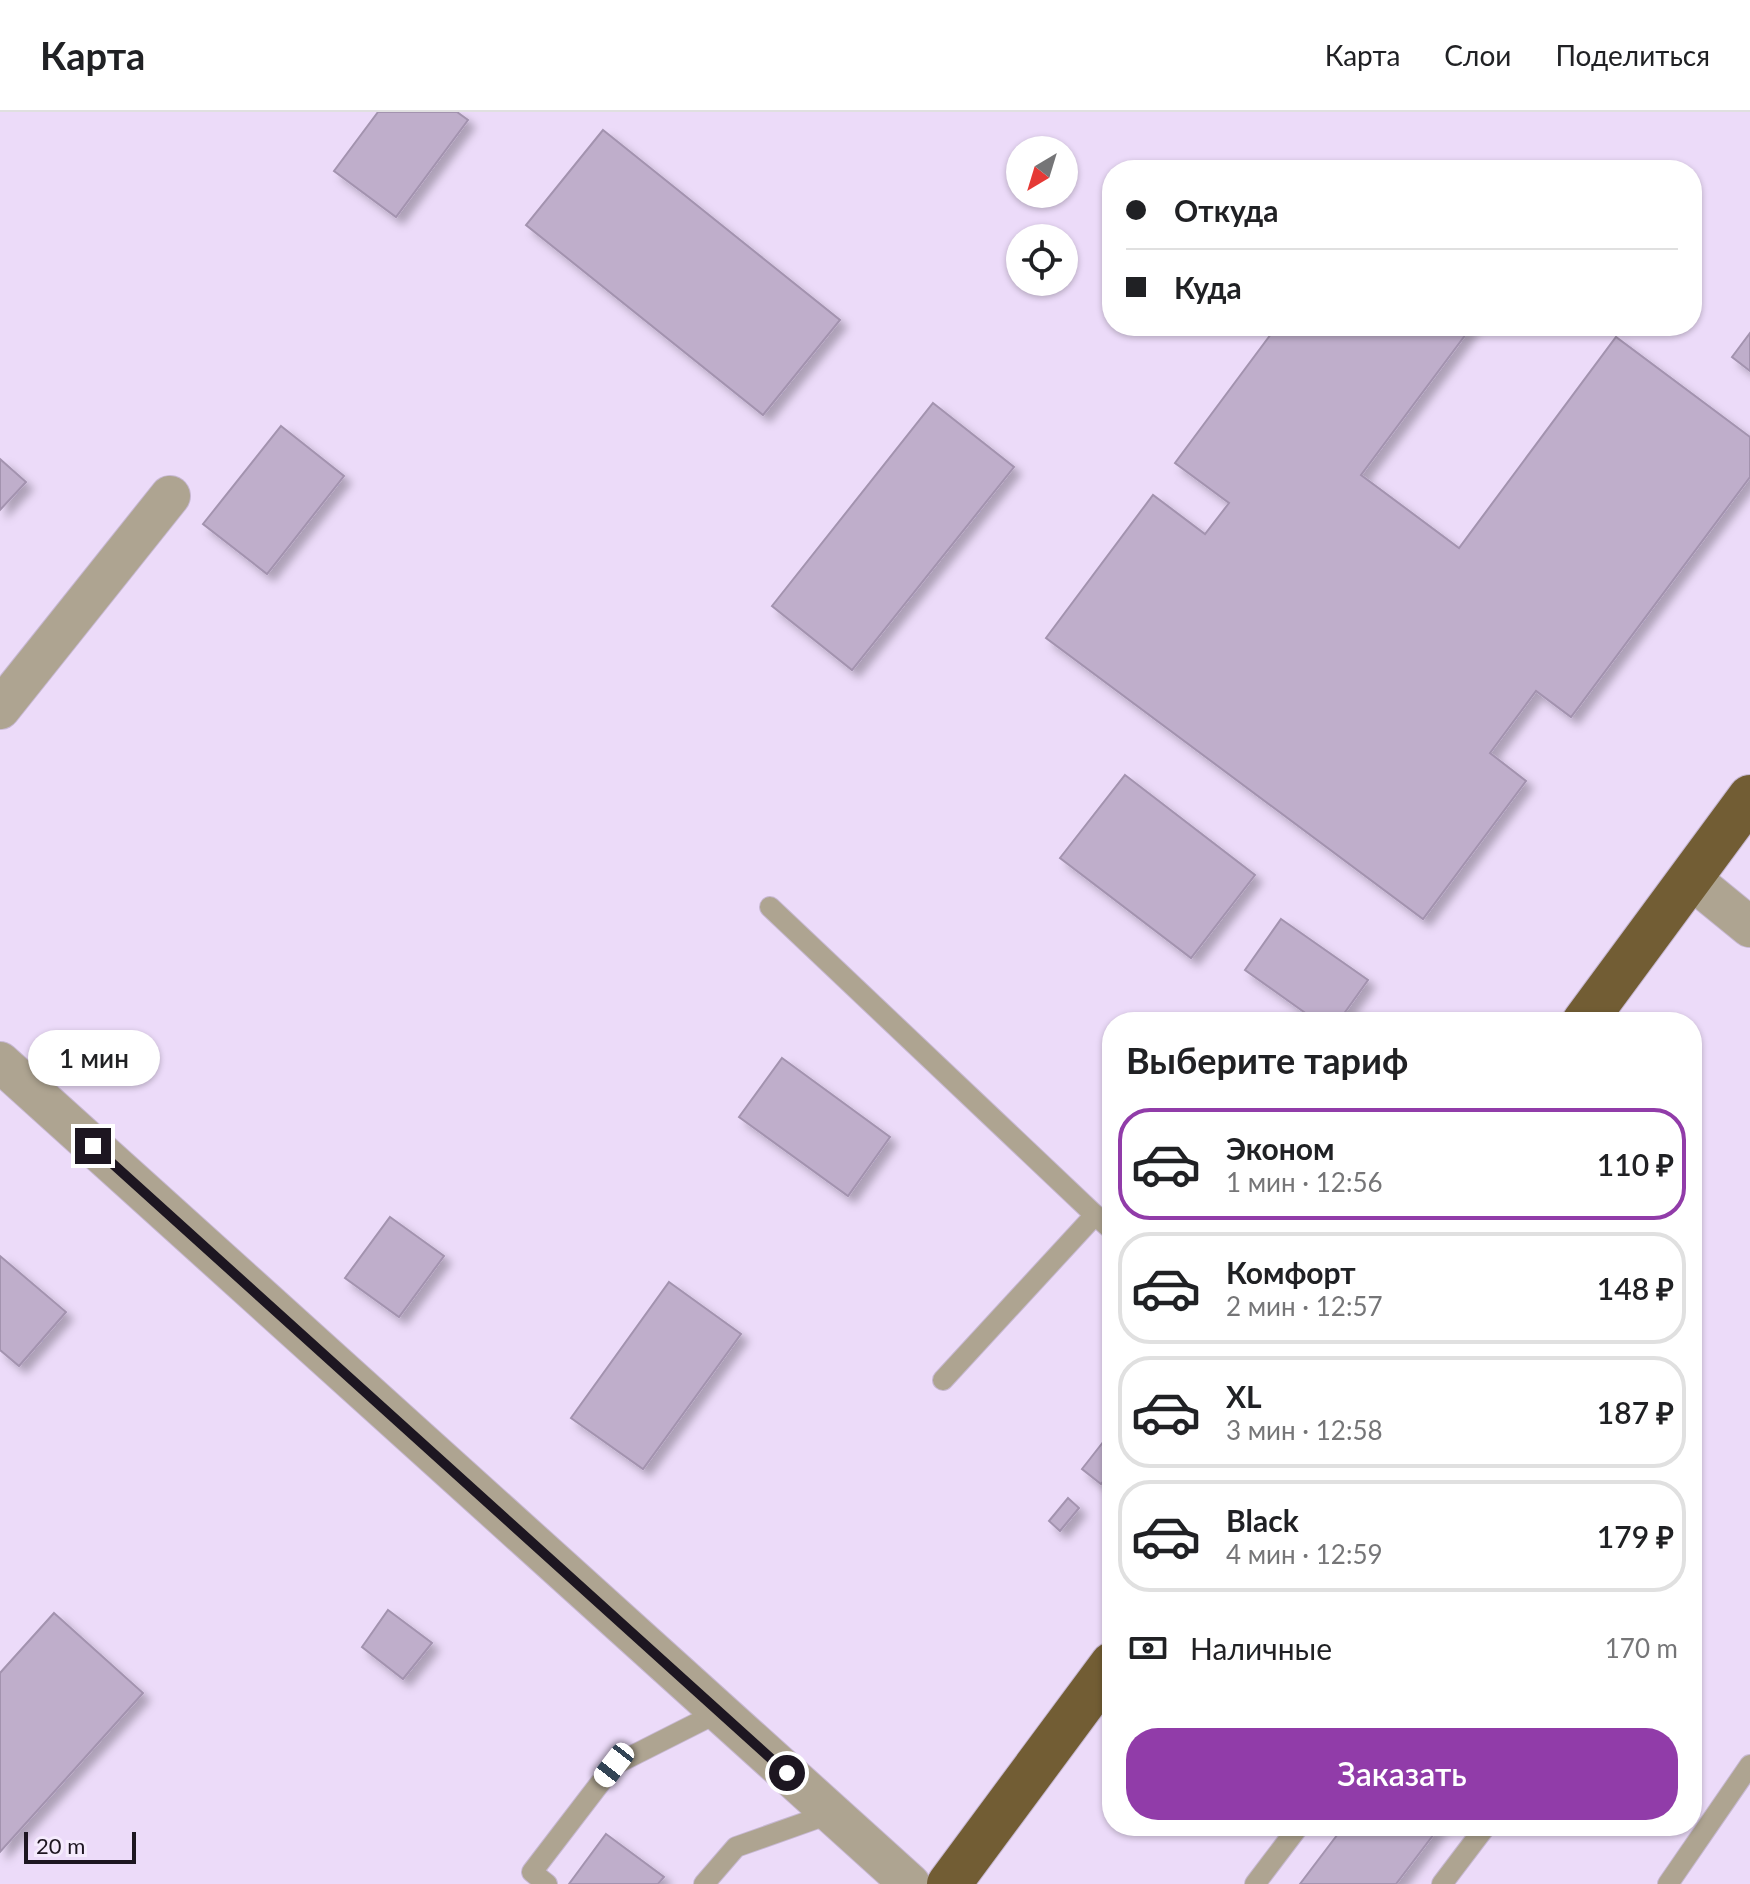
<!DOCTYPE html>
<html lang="ru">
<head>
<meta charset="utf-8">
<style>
  body { margin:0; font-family:Lato,sans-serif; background:#f2f2f2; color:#202124; height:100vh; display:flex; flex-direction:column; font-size:30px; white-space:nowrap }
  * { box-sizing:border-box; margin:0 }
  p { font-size:26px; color:#757577 }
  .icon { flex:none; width:44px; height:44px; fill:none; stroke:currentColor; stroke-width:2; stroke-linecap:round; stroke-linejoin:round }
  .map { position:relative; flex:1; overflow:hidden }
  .panel { position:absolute; left:1102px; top:900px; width:600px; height:824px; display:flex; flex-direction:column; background:#fff; border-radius:32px; box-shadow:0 2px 6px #0004 }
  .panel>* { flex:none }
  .guide { position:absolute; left:1102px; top:48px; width:600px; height:176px; border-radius:32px; box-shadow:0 2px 6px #0004; display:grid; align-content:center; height:176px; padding:0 24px; background:#fff }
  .needle { width:52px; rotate:218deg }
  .tools { position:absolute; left:1006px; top:24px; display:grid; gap:16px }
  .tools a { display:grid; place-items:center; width:72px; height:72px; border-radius:50%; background:#fff; box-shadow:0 2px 6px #0004; font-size:40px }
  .scale { position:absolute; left:24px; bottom:20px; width:112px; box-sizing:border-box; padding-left:8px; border:4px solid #1d1621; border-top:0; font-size:22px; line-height:28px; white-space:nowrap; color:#1d1621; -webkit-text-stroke:6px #f5ebfd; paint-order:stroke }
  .end { position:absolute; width:36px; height:36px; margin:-18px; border:10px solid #1d1621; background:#fff; box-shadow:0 0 0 4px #fff }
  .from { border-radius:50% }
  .bubble { position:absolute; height:56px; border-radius:28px; background:#fff; box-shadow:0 2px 6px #0004; font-size:26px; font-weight:600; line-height:56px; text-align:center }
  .car { position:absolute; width:24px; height:48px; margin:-24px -12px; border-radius:10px; box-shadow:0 0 6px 2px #0007; background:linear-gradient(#fff 24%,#345 0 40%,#fff 0 76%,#345 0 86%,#fff 0) }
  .guide b { display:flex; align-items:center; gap:28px; height:76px; font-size:30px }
  .guide b+b { border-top:2px solid #e0e0e0 }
  .guide i { width:20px; height:20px; background:#202124 }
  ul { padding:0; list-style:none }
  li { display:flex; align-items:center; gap:24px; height:112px; margin:0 16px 12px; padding:0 8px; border:4px solid #e0e0e0; border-radius:32px }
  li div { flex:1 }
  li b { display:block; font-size:30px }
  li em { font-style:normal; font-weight:600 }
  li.current { border-color:#913ca9 }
  li>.icon { width:72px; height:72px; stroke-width:1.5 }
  h2 { padding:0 24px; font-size:36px; line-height:96px }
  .pay { display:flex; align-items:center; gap:20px; height:88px; padding:0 24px; font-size:30px }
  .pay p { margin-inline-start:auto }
  .button { display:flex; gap:16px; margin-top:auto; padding:16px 24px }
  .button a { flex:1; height:92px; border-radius:32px; background:#913ca9; color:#fff; font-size:32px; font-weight:600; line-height:92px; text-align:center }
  header { display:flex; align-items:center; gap:48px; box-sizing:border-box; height:112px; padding:0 40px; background:#fff; border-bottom:2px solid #e0e0e0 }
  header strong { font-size:38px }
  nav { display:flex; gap:44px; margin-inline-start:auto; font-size:28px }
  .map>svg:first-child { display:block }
</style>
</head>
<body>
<header>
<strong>Карта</strong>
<nav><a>Карта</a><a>Слои</a><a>Поделиться</a></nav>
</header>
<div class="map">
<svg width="1750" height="1772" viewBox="0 0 1750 1772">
  <defs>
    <filter id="shadow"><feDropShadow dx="7" dy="7" stdDeviation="4" flood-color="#0004"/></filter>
  </defs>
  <rect width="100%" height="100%" fill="#ecdbf9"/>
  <g fill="#bfaecb" stroke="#a393af" stroke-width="2" filter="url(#shadow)">
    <path d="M378,0H457L468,8L396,105L334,59Z"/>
    <path d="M603,18L840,208L763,303L526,113Z"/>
    <path d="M1277,214H1472L1361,363L1459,436L1616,225L1750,325V365L1571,605L1536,579L1490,641L1526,669L1423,807L1046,526L1153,383L1205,422L1229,391L1175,351Z"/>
    <path d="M1750,221V259L1732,245Z"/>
    <path d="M933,291L1014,355L852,558L772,494Z"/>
    <path d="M281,314L344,364L267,462L203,412Z"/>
    <path d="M0,347L26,370L0,398Z"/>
    <path d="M1125,663L1255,763L1191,846L1060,746Z"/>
    <path d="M1281,807L1368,868L1338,910H1318L1245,858Z"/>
    <path d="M782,946L890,1025L848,1084L739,1005Z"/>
    <path d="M390,1105L444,1144L399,1205L345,1166Z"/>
    <path d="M0,1144L66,1200L19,1254L0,1238Z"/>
    <path d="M669,1170L741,1222L643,1357L571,1306Z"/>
    <path d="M1111,1320L1112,1358L1101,1372L1082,1357Z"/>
    <path d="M1068,1386L1079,1396L1060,1419L1049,1409Z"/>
    <path d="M388,1498L432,1531L403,1567L362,1535Z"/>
    <path d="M54,1501L143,1581L0,1740V1561Z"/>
    <path d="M1344,1714H1440L1396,1772H1300Z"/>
    <path d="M606,1722L664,1765L658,1772H569Z"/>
  </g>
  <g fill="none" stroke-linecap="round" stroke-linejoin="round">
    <g stroke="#c7b8d2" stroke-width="22">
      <g id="lane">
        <path d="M770,795L1095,1103"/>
        <path d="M943,1268L1095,1103L1112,1118"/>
        <path d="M547,1772L532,1760L614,1653L719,1600"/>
        <path d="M704,1772L736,1735L832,1701"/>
        <path d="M1255,1772L1299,1714"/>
        <path d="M1442,1772L1486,1714"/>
        <path d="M1668,1772L1750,1653"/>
      </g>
    </g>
    <g stroke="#c7b8d2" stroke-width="42">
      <g id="street">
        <path d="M0,597L170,384"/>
        <path d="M1690,766L1750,815"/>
        <path d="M0,950L910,1772"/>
      </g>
    </g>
    <g stroke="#c7b8d2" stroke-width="46">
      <g id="highway">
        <path d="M1584,910L1750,685"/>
        <path d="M949,1772L1112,1552"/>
      </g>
    </g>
    <use href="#lane" stroke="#aea491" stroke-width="20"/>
    <use href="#street" stroke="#aea491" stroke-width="40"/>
    <use href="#highway" stroke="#725d34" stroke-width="44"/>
  </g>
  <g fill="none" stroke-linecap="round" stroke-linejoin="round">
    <path stroke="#1d1621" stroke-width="10" d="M93,1034L787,1661"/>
  </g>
</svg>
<div class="tools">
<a><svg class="needle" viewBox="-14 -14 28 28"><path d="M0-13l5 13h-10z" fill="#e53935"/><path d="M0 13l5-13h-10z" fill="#757577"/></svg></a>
<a><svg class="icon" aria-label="locate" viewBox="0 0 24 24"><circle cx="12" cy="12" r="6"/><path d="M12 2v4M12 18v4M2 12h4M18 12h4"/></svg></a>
</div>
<div class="scale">20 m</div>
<i class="end from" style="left:787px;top:1661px"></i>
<i class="end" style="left:93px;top:1034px"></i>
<div class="bubble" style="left:28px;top:918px;width:132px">1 мин</div>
<i class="car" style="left:614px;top:1653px;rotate:218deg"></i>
<div class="guide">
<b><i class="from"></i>Откуда</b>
<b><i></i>Куда</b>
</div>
<section class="panel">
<h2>Выберите тариф</h2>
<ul>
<li class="current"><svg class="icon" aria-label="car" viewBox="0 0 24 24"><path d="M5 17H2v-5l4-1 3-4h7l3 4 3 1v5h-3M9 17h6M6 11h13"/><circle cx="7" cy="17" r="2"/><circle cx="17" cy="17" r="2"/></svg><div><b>Эконом</b><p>1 мин · 12:56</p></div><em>110 ₽</em></li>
<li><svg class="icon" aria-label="car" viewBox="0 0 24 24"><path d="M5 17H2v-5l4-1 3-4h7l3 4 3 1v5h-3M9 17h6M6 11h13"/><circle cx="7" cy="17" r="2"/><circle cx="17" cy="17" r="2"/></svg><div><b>Комфорт</b><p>2 мин · 12:57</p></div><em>148 ₽</em></li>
<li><svg class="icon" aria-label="car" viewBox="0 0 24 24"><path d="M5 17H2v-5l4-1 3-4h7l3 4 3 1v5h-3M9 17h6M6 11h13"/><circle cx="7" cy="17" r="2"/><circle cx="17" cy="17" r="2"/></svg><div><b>XL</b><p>3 мин · 12:58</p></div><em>187 ₽</em></li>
<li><svg class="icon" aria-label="car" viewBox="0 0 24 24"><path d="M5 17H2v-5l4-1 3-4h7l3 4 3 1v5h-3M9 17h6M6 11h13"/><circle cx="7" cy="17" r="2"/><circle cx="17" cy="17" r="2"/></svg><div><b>Black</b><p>4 мин · 12:59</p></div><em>179 ₽</em></li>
</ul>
<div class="pay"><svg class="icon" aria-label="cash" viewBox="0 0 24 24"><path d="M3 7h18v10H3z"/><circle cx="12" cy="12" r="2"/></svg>Наличные<p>170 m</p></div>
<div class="button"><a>Заказать</a></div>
</section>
</div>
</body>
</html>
